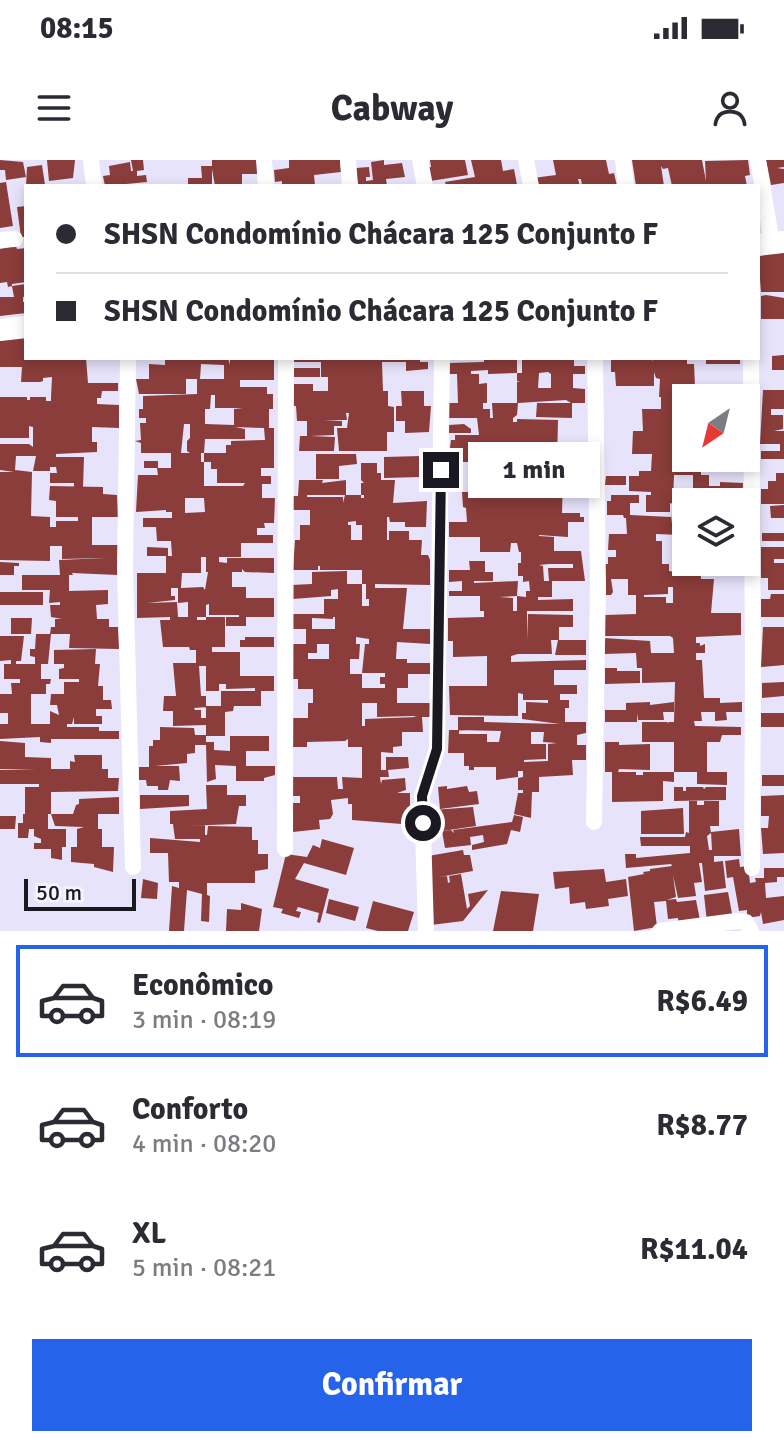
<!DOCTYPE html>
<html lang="pt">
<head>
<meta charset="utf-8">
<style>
  body { margin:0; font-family:Signika,sans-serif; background:#f2f2f3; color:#2b2b33; height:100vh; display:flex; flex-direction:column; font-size:30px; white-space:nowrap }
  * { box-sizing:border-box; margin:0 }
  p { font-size:26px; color:#7c7c81 }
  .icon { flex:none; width:44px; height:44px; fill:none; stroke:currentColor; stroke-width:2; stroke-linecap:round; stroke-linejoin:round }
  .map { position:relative; height:771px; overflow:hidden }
  .side { display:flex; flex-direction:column; background:#fff; flex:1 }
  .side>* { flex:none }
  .banner { position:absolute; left:24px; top:24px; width:736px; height:176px; border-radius:0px; box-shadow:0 4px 12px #0003; display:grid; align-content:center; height:176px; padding:0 32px; background:#fff }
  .needle { width:52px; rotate:215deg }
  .controls { position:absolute; left:672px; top:224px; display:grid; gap:16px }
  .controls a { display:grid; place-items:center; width:88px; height:88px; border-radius:0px; background:#fff; box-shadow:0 4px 12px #0003; font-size:40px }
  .scale { position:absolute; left:24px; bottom:20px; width:112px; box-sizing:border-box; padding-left:8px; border:4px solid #1a1921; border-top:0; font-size:22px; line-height:28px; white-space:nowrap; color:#1a1921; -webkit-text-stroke:6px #f4f2fc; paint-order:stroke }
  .end { position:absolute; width:36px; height:36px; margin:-18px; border:10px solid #1a1921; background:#fff; box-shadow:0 0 0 4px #fff }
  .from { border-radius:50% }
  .bubble { position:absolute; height:56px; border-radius:0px; background:#fff; box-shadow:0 4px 12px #0003; font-size:26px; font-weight:800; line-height:56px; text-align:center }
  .banner b { display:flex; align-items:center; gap:28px; height:76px; font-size:30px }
  .banner b+b { border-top:2px solid #e1e1e2 }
  .banner i { width:20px; height:20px; background:#2b2b33 }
  ul { padding:14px 0 0; list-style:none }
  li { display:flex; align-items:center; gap:24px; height:112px; margin:0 16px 12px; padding:0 16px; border:4px solid transparent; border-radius:0px }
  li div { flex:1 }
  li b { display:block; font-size:30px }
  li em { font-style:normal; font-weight:800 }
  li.active { border-color:#2563eb }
  li>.icon { width:72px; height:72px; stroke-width:1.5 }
  .button { display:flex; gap:16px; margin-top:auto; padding:16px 32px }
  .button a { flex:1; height:92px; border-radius:0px; background:#2563eb; color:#fff; font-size:32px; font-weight:800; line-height:92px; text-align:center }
  .status { display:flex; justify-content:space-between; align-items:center; height:56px; padding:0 40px; background:#fff; direction:ltr }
  .status svg { height:22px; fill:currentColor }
  header { display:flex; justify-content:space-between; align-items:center; height:104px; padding:0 32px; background:#fff; font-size:36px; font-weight:800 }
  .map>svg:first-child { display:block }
</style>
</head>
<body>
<div class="status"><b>08:15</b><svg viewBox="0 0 49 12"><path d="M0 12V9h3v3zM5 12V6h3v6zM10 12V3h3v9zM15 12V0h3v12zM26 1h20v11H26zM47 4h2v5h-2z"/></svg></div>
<header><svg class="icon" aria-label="menu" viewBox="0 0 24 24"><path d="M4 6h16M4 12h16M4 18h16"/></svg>Cabway<svg class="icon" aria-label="person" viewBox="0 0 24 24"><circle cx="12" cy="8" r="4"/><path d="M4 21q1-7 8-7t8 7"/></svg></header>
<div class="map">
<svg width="784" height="771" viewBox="0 0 784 771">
  <rect width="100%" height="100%" fill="#e6e3fb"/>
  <g fill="#8a3d3a" fill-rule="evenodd">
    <path d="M0,0L23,2L26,17L6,20L5,10H0Z"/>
    <path d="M47,0H75L73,18L49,21Z"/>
    <path d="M131,0H143L144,10L137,11V16L146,15L147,22L105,26L103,16L110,15L109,6L130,2L131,11H133Z"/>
    <path d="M212,0H259L260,14H242V26H215L212,9V26H188V18H202L201,6H212Z"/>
    <path d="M289,0H340L341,12L314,15L315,26H282V21L275,22L274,10L289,8Z"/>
    <path d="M384,0V5L402,3L405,17L386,19L387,26H358L356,8L369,7L370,17H366V21L373,20L371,2Z"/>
    <path d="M430,0H465L468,15L424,22L421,9L431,7Z"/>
    <path d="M471,0H501L503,11L514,9L517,25L446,26L445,22L475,17Z"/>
    <path d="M553,0H606L609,14L614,13L617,26H582L581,19H578L580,26H534L533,18L556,15Z"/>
    <path d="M632,0H702L706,21L705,1L748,0L750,15L745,16L747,26H672L668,8L663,9L661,6L664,26H636Z"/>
    <path d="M766,0H784V7L777,8L784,9V23L771,25Z"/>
    <path d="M42,5L45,25L26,26L27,7Z"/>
    <path d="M6,22L13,66L0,68V23Z"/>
    <path d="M26,46V77H21L17,47Z"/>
    <path d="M16,86L17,89L26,88V122L12,124V126L26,124V137H23V142H26V153L0,156V137H14L12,126L8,127L7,122L0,123V89Z"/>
    <path d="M784,90V132H761L758,94Z"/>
    <path d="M766,135L784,138V159H761V136Z"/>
    <path d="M26,176V198H86L88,223H118V231H102L101,238H97V244L119,245V268L92,267V282H97V292L56,294V297H84L83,327H74V323H50V313H57L56,307H50V311H33L36,296H16L15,310L32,312L31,356L50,357V367H56V361H78V357H92V385H118V415L72,413L73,415H69V431L108,430V444L96,445L97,459H109V467H118L119,489L69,488L70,474H50L51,467H55V459H62L51,457L50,445H60V442L49,443L50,430H22V415H60L59,400L105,398L62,399V386H50V401L0,400V312H14L0,310V284H29L33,287V267L29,266V278H0V237H27V240H30V237H46V241H51V237L52,217L43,218V221L40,222H21L22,207H0V179Z"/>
    <path d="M784,195V210H772V196Z"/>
    <path d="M165,198H228L230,205V198H274V220H240V227H267V234H273V249H269V268H274V308H261V316H271V324H262V338H275L274,363H264L265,368H257V375H273V383H241V397H219V402L227,403V398H274V413L245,412L242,409V412H232V427H246V438H274V457H246V466H226V457H239V455H209V444L206,445V457H197V460H206V457H225V487H212V492H240V516H274V531H261V546H234L233,551L225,552V576H206V582H214V590L230,591V576H269V591H246V606H275V615L264,618V621H236V606L215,605L216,619L207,622L206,585H195V593L187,594V603L155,606H179L180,621L170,620L168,630H158V626H147L146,620H139V607H149V586H153V580H160V567L194,568L195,575H206V565L173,566V551H163L164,536H176L173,503H196V490H190L189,487H163L160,460H170V457L137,458V413H166V396H147V387L168,388V396H172L171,381H157L156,367H143V358H172V352H166V350L136,352L138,315H158L157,308H144V301H158V308H171V293H141V283L135,281L141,280L140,263H146V258H139V249H143V236L197,234V219H184H186V234H139L136,219H149V204L165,205ZM201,204L224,205V219H200ZM211,235H215V248H243L234,249V265L205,264V249H210ZM184,264H190V278L187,281V291L190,293H181ZM235,267L264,268L265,280L231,281V285H226V293H204V302H211V309H217V323H245L243,326H204V302H201V293H204L205,279H245V269ZM185,338H204L205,352L185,353ZM201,397H206V412H208L205,430L203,427L181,428L182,413H201ZM171,428H178V443L188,442V457H178L177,442L147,443L175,440V436H171ZM199,506H206V531H219V524H226V529L255,528V531H221V546H206V558H201V550H195L194,548L206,547V536H201Z"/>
    <path d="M294,198H420V202H428V209L406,211V202H382L383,231H388V246L394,247V272H387V291H339L337,268H347L349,253H346L347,260H324L342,261V266H334V275L310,276L335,277L334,291H299L300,276H307V261H297L296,246H293V224H313V231H328V217H321V202H294Z"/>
    <path d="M484,198H517V213L488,214V210L471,211V214H479V224L487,223V243H483V249H490V258H493L492,243H517V222H520L517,221V213H522V198L544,200L574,198V206H585V214H573V228L585,229V243H572V258L536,257L537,243H571L566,240L518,243L517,255L513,258V262H517V259L558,260L557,303H586L587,317L535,316L563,317L562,353H580V357H584V362H568V377L539,375V376L554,377V391H581L585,421H552V437H538V440L573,439V451H527V480L528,454L573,455V467H559V480H586V495H555L558,480H551L552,494H518L511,496V502L586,500V510H554V525H577V534H560V540H569V548H565V562H586V573L577,575V585H586V600H572L573,615L539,617V632H532L531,658L514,654L518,633H523V630H518V618L523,617V611H518V617L496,620V607H474V610H469V606H464V593H448L449,570H459V574H487V582H499L501,571L458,570V557H484V562L560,564L522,559V553H526V542L548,543V540H523V534L518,533V556L450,555L449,526H487V496L453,497V481H448V458L484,457V451H480V436H449V431H462V421L449,422V410H470L469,401H485V412H493V421H474V423L518,421L517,436L499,437L513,438V451H517V436L526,437V431H530L529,421L523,422V416H518V403H521V392H519L517,383H511L510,392H480V377H449V362H467L466,348L463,347L462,332H488L487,302H455V295H449L451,280H455V275H479L477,258H448V243H458L457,214H449V203L484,202ZM548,212L551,214V228H538L539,213ZM496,288H519L517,302L496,303ZM549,404H573V408H548L549,421H544L543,406L539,405ZM531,572H544L543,582L557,583L548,584V601L524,602V600L546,599V584H531Z"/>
    <path d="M619,198H651L653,202L652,198H687V204H694L695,226H721L724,238H686V241H673V256H679L678,250H686V298L689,301H701V315H709V326H720V322L743,323L742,342H693V315H674L673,344L670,343V352H646V335H651V332L629,331V316H639V311H651L652,294H632L633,271H643L642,249H661V237H659L660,219L656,218L654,212V226H616L615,212H611V199Z"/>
    <rect x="706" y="198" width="34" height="6"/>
    <rect x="294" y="208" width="26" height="9"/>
    <path d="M763,230H784V249H771V255H783V269L774,271H784V299H761V291H780V284H760Z"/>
    <path d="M401,231H424V246H431L429,272L405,273V261H396V246H402Z"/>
    <path d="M464,264L471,269V273H449V265Z"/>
    <path d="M421,291H429V320H421V317L384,318V297L421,296Z"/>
    <path d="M316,294H356L357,304L339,306V319H316Z"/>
    <path d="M361,303H377V313H381V320H395L393,343L427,341L426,367H405V362H390L389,357H387V380H389V371H409V380H422L421,395H428L430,400V425L375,424V428H407L403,469H430V484L397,482L396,499H407V503H430V514H408V528H397V543H431V557H422L423,572H402V586L393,587V593L381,592V610H386V597H408L409,608L388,610L389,617H380L381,624L382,620L405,618L406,630L397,633H410V651L415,650L414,665L352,660V644H348V638L331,640L333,654L330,659L319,660L320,669L293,672V643H300V636H293V617H337L338,629H343L342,617L362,618V587H348V579L345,581L307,582V587H293L292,558H308V543H313V529H298V519H293V484H306V469H293V454H324V439H338V429L331,430V436L293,439L292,425L312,424V412L347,411V424H362V446H369V439H366V424H362V410H320V406H318V410H293L295,380H300V365H310V350H293V336H298L299,320H323L322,323L346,320V335H307V337H343V343L345,335H361V338H364V335H361V323H364L361,320ZM356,361V365H362V380H351V365H348V362ZM333,457H335V469H312V458L333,459ZM356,477L369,479V484H365L362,513H385V517H380V524H385V528H362V514H350V499H359L360,484H356ZM317,484H329V499H308V493H317ZM362,543H377V557L413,556L417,557L365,559V566H362Z"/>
    <path d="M776,313H784V344H761V329H768V321H776Z"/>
    <path d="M606,316H626V325H605Z"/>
    <path d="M50,326L103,327V334L117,335L118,357H56V341L49,340Z"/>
    <path d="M611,335H639V343H630V355L671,357V364L673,344L686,345V367H680V375L656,374V381H662V404H669V411L675,412L673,405L679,404V389H675L674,378H686V402H700L701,419H714L711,453H741V475L696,477V483H700V486L705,484V493H696V500H702L704,538H720V543L742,542V552H726L727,560L715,561V552H701L702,561H694L695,566L741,567V575H722L720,582H707V612H727V625L697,624V612H674V622L663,621V641L612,642V612H605V582H619V585L650,584V610L619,609L618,612H636V615H643V612H674V582H642V562H667L669,564L668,562H674L675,522L642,523V508H637L636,493L604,494V478L650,481L651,493H674L673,478L670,476H605V455L636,454V435H628V419H611L613,432L611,435H606L603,404H608V397H616V390H608L609,374H627L626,358H624L623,355H607V341H611ZM668,427H673V443H666V437H644V435L668,434Z"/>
    <path d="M784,345V358H771L770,346Z"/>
    <rect x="762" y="373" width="22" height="8"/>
    <path d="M761,387H784V399H774V403H784V430H768V418H761Z"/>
    <path d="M0,402L19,403V406H14V415H0Z"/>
    <path d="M712,402H723V412H702V404H712Z"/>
    <rect x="0" y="432" width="43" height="13"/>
    <path d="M771,434H784V457H761V439H770Z"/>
    <path d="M11,458H32L31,474H11Z"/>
    <path d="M763,467H784V505L761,507Z"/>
    <path d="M36,474H51L48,504H41V519H51L50,524H46V534H31V564H50V551L59,555L57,545H50L51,534H64V522H79V519H59V509L64,508V504H54V490L96,489L95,504H100L98,526H103V540H111L112,549H96V556H102V564H74V557L72,564H67V567H99V571H119V579H51V583L40,582V577L0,579V564H8V553H0V534H12L11,523H20V519H4V504H11V500L0,501V476H24L21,501H16V504H35V497L30,496V489H35Z"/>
    <path d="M245,477H274V487H240V480H245Z"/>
    <path d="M605,508H617V511H640V523L605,524Z"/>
    <path d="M784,522V536L762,538V523Z"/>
    <path d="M650,542V545L674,542V552H663L664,560H638L637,553V562H605V550H626V543Z"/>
    <rect x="761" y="553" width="23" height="14"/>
    <path d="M0,581L25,583V597L51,598V609H70V601L75,602L74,595H102V609H108V618H119L118,631L51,632V654H73L76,645L79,644V639L119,637V654H98V669H102V687H114L113,712L94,707V704L71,702V687H77V669L84,667L55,666L51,654H48V669H66V687H62V700L51,698V689H34V683H41V679L34,676V669H29L28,678H18V663H23V654H25V627H39V624H0V610H36L0,609Z"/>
    <rect x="762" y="615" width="22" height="11"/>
    <path d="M206,625H227V635H246V646H239L236,664L183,666L205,665V675H207L208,666L252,667V680H258V694H268V709L255,711V723H207V735L210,736L209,762L201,761L202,734L187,730L184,771H169L172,726L179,728V722H169L168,693H150V678L200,682V679H175L173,664H170V651L207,649Z"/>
    <path d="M447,626V629L467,626L469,632L477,631L479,644L440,649L438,627Z"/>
    <path d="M674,627H683V631H686V627H703L704,629L706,627H726V640L674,641Z"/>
    <path d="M140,635H189V646L140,649Z"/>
    <path d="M784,635V693L763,694L761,668H768L769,656H761V636Z"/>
    <path d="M689,641H697V645H704V641H719V666H710L711,673L707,676L709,690H712L711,672L739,669L741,696H714V702L723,701L726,728L705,731L702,703H699L702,722L694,723L696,736L678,738L673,715L676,737L667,740L676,739L677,742L696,740L701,765L679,767L678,758L668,759L666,741L654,742L657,767L634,771L628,717L644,714L643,712L650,711V709L672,706L671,704L626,708L625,694H636V698L690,693V686H641L640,677H685L686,672L689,673Z"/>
    <path d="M473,647L476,666L436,672L433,650Z"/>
    <path d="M683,648L684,674H641V651Z"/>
    <path d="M514,655L523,657L520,672L511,670L507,684L472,690V685L484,682L483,675L470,677L471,685L445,688L442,671L451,670L454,673L453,670L512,662Z"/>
    <path d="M0,656H16L15,669H0Z"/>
    <path d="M322,679L354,688L346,715L304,703L295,719L329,729L320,763L317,762L319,753L298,747L296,751L301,752L299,758L281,753L283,749L273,747L286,694L307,697L313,685L320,688Z"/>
    <path d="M463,690L464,695H470L473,711L439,717L447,716L448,723L450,722L449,716L461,714L467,749L470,746L468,734L488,730L463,761L431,765L428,696Z"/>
    <path d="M739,699L740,707L748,706L750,723L756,722L755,718H764V708H784V717H777V722L765,723L766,738L784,736V760L763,764L761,752L760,756L747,758V750L739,751L733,717L727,718L725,701Z"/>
    <path d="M604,709L606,722L626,719L628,736L608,739L609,746L586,749L585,742L570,744L569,727L555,729L553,712Z"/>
    <path d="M143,719L158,723L157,739L141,738Z"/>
    <path d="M501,731L539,734L533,771H493Z"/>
    <path d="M728,732L733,759L707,762L704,735Z"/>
    <path d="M329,739L359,747L355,761L326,753Z"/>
    <path d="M373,741L414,752L408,771H378L366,768Z"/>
    <path d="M241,743L262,749L259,771H226L227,749L241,750Z"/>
  </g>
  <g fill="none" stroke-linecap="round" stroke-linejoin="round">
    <g stroke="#fff" stroke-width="16">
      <path d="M91,0L94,26"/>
      <path d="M264,0L266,26"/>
      <path d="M348,0L350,26"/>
      <path d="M420,0L425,26"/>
      <path d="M526,0L531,26"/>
      <path d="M623,0L626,26"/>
      <path d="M758,0L772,83"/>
      <path d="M0,80L15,79"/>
      <path d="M128,198L125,408L133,707"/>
      <path d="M751,198L753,508L752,708"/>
      <path d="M594,662L598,426L595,198"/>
      <path d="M285,689L286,198"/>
      <path d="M426,771L422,636L437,589L442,198"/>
      <path d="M660,771L736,761L746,762L751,771"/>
    </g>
    <g stroke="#fff" stroke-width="22">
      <path d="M758,85L784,82"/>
      <path d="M0,170L26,167"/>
    </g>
  </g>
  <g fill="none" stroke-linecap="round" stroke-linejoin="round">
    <path stroke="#1a1921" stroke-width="10" d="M423,663L422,636L437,589L441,310"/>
  </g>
</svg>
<div class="controls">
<a><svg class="needle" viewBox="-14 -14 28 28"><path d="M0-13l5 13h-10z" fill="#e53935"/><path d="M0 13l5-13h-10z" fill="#7c7c81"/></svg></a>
<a><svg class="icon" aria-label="layers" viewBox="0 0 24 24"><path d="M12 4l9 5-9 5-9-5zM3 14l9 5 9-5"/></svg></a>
</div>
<div class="scale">50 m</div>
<i class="end from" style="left:423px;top:663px"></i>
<i class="end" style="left:441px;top:310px"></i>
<div class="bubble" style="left:468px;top:282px;width:132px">1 min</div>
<div class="banner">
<b><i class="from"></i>SHSN Condomínio Chácara 125 Conjunto F</b>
<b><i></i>SHSN Condomínio Chácara 125 Conjunto F</b>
</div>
</div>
<section class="side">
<ul>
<li class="active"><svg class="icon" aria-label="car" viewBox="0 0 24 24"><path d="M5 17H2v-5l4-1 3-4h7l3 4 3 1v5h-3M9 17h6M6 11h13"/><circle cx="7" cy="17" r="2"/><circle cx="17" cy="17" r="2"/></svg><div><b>Econômico</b><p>3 min · 08:19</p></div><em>R$6.49</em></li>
<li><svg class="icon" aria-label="car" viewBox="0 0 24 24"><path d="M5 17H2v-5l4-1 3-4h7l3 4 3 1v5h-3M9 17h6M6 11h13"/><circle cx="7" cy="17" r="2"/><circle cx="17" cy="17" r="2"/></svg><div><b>Conforto</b><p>4 min · 08:20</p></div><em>R$8.77</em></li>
<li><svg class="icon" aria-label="car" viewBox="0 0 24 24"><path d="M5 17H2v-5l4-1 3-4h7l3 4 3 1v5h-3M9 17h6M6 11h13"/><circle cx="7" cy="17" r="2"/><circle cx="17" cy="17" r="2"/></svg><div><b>XL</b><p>5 min · 08:21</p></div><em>R$11.04</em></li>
</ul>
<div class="button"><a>Confirmar</a></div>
</section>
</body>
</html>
